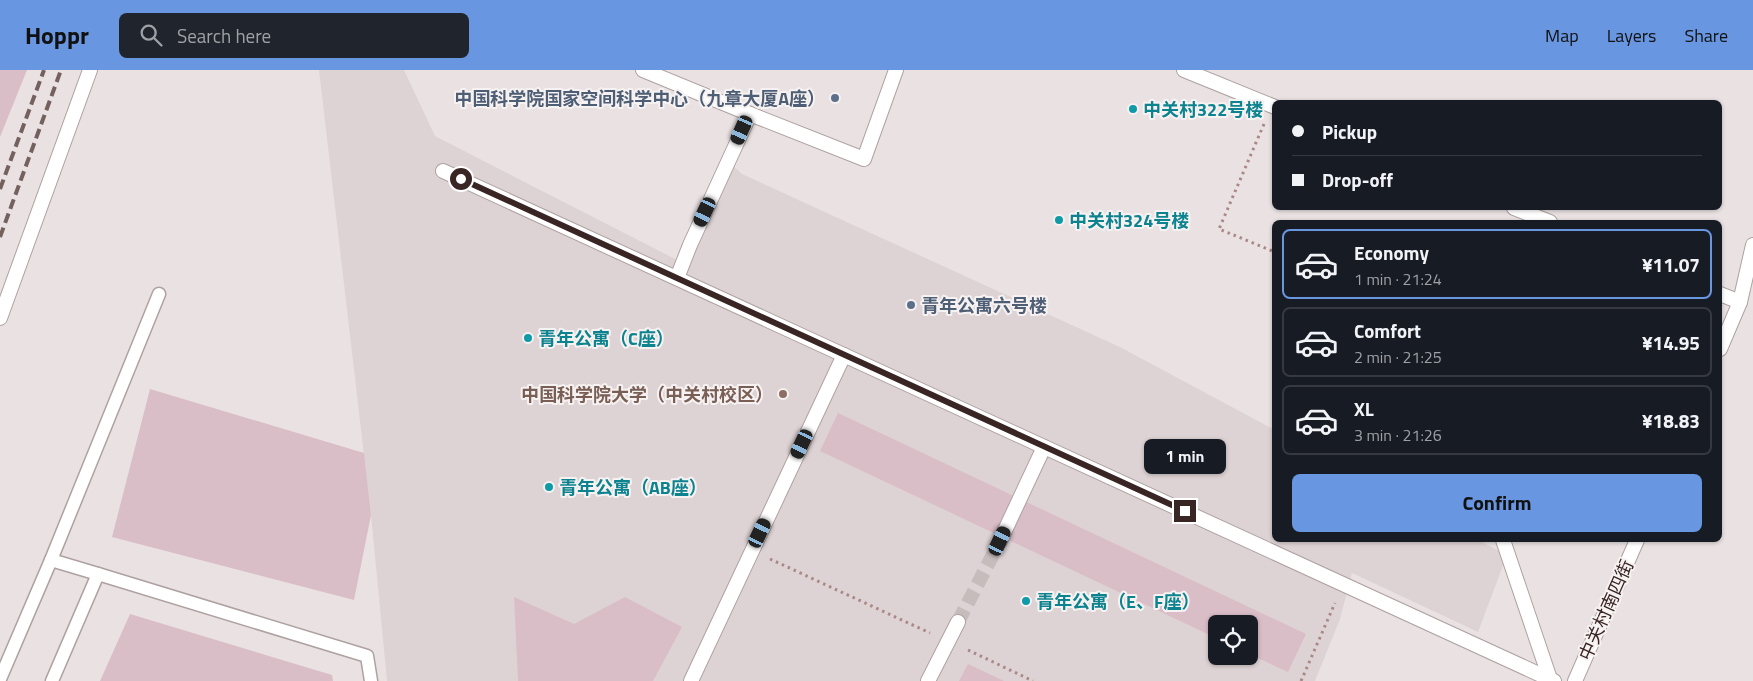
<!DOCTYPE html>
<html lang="en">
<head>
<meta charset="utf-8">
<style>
  body { margin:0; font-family:"Titillium Web","Noto Sans SC",sans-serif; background:#20242c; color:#f1f3f6; height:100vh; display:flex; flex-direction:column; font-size:19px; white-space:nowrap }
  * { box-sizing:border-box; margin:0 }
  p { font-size:16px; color:#9ea1a6 }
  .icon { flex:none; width:28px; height:28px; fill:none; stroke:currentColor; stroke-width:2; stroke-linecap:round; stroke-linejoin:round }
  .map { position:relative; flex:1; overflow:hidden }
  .side { position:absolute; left:1272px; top:150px; width:450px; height:322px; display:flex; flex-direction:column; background:#171b24; border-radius:8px; box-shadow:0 1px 4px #0004 }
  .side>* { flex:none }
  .top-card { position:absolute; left:1272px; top:30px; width:450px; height:110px; border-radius:8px; box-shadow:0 1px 4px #0004; display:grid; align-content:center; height:110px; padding:0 20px; background:#171b24 }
  .fabs { position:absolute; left:1208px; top:545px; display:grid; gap:10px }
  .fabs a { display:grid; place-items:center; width:50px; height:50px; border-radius:8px; background:#171b24; box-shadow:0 1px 4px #0004; font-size:25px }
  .end { position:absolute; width:22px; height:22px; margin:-11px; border:6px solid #392624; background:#fff; box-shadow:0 0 0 2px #fff }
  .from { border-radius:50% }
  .bubble { position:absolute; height:35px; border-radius:8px; background:#171b24; box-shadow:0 1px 4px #0004; font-size:16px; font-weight:700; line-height:35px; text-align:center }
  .car { position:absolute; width:15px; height:30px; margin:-15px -8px; border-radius:6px; box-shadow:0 0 4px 1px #0007; background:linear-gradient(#222 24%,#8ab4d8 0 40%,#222 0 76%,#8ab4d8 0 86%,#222 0) }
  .top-card b { display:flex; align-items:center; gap:18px; height:48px; font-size:19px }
  .top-card b+b { border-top:1px solid #363941 }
  .top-card i { width:12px; height:12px; background:#f1f3f6 }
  ul { padding:9px 0 0; list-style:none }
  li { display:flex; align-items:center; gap:15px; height:70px; margin:0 10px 8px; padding:0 10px; border:2px solid #363941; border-radius:8px }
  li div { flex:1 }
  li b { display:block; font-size:19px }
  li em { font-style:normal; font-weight:700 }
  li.on { border-color:#6996e1 }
  li>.icon { width:45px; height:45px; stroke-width:1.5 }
  .cta { display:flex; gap:10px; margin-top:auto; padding:10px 20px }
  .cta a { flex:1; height:58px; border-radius:8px; background:#6996e1; color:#111; font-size:20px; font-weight:700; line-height:58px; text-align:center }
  header { display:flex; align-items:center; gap:30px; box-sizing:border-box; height:70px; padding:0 25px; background:#6996e1; color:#111 }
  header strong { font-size:24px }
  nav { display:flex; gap:28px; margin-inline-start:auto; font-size:18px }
  .search { width:350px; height:45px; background:#20242c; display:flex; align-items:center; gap:12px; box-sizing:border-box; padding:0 18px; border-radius:8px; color:#9ea1a6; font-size:19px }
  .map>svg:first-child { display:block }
</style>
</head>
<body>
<header>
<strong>Hoppr</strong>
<div class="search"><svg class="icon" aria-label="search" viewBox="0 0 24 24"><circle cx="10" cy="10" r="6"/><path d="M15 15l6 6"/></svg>Search here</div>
<nav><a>Map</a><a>Layers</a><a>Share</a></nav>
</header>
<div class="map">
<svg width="1753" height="611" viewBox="0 0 1753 611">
  <rect width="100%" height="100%" fill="#eae2e2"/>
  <path fill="#ded3d4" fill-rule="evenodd" d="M319,0H404L435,66L683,193L733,96L742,104L1120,277L1275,360V470H1478L1507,485L1478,562L1352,503L1340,549L1315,611H387L371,445ZM1216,554H1249V586H1216Z"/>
  <g fill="#d9bdc7">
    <path d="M0,0H27L0,67Z"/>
    <path d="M150,319L364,383L371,445L354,530L112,467Z"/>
    <path d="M838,343L1306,564L1288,602L1249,584V554H1216V568L820,381Z"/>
    <path d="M514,527L574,554L625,527L682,557L653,611H518Z"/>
    <path d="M130,544L332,605L333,611H100Z"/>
    <path d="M968,594L1004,611H959Z"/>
  </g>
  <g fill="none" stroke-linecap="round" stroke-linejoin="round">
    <path stroke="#c7bcbc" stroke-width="14" stroke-dasharray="14 7" stroke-linecap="butt" d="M958,552L1000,471"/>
    <g stroke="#aea2a1" stroke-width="15">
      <g id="service">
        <path d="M51,490L98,504"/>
        <path d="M0,609L51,490L159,224"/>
        <path d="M52,611L98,504L367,586L371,611"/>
      </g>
    </g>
    <g stroke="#aea2a1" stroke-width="16">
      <g id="minor">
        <path d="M643,0L750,44"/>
        <path d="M1184,0L1275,37"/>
        <path d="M443,101L1554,611"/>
        <path d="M1514,138L1550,152"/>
        <path d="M677,208L690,175L750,44L864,89L896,0"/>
        <path d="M1720,224L1740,232"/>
        <path d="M0,248L90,0"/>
        <path d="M1503,470L1550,609"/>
        <path d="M1000,471L1044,377"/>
        <path d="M691,611L844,285"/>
        <path d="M928,611L958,552"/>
      </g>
    </g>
    <g stroke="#aea2a1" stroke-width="16">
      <g id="tertiary">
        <path d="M1720,279L1740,232L1753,175"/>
        <path d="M1575,611L1637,470"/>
      </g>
    </g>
    <g stroke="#aa8886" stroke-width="3" stroke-dasharray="2.5 4" stroke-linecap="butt">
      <path d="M1264,54L1219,159L1275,182"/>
      <path d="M770,489L930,563"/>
      <path d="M968,580L1033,611"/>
      <path d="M1301,611L1335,533"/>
    </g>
    <use href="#service" stroke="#fff" stroke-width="12"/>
    <use href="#minor" stroke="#fff" stroke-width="14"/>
    <use href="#tertiary" stroke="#fff" stroke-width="14"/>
    <g stroke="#74615e" stroke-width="4" stroke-dasharray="10 5" stroke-linecap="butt">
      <path d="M0,119L44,0"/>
      <path d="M0,167L61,0"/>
    </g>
  </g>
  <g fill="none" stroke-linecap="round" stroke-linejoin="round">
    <path stroke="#392624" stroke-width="6" d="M461,109L1185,441"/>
  </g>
  <g fill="#5c6f8a" stroke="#f7f2f2" stroke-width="2">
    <circle cx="835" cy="28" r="5"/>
    <circle cx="911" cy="235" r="5"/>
  </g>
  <g fill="#0f9aa8" stroke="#f7f2f2" stroke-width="2">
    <circle cx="1133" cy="39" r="5"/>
    <circle cx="1059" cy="150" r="5"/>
    <circle cx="528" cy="268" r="5"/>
    <circle cx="549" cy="417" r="5"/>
    <circle cx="1026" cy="531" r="5"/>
  </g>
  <circle fill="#8d6e63" stroke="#f7f2f2" stroke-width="2" cx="783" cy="324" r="5"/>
  <g text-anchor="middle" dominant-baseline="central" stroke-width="4" stroke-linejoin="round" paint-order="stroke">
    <g font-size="18" font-weight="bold" fill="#4e5e75" stroke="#f7f2f2" text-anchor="end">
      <text x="825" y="28">中国科学院国家空间科学中心（九章大厦A座）</text>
      <text x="921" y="235" text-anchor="start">青年公寓六号楼</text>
    </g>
    <g font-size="18" font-weight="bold" fill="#0d838f" stroke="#f7f2f2" text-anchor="start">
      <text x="1143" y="39">中关村322号楼</text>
      <text x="1069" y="150">中关村324号楼</text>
      <text x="538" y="268">青年公寓（C座）</text>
      <text x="559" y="417">青年公寓（AB座）</text>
      <text x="1036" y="531">青年公寓（E、F座）</text>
    </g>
    <g font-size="18" font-weight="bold" fill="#785e54" stroke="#f7f2f2" text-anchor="end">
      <text x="773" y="324">中国科学院大学（中关村校区）</text>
    </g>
    <g font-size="18" fill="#392624" stroke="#f7f2f2">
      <text transform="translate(1606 540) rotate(-66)">中关村南四街</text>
    </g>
  </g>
</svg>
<div class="fabs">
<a><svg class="icon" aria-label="locate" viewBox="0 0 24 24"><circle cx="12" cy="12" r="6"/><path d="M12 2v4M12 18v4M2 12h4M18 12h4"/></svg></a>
</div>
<i class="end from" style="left:461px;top:109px"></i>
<i class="end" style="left:1185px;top:441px"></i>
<div class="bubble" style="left:1144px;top:369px;width:82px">1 min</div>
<i class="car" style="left:742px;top:60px;rotate:204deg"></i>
<i class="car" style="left:705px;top:142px;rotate:205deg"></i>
<i class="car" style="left:802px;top:374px;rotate:205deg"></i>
<i class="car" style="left:760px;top:463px;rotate:25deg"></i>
<i class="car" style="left:1000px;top:471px;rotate:25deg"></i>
<div class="top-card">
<b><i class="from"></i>Pickup</b>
<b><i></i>Drop-off</b>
</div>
<section class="side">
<ul>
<li class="on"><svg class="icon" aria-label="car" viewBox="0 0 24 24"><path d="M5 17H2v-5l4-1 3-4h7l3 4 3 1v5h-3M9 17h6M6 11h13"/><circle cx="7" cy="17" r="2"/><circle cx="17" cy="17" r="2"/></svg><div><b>Economy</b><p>1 min · 21:24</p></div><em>¥11.07</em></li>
<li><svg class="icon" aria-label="car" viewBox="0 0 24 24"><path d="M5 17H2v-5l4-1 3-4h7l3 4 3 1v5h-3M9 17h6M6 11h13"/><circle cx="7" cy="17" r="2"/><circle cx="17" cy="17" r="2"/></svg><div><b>Comfort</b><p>2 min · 21:25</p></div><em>¥14.95</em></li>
<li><svg class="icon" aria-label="car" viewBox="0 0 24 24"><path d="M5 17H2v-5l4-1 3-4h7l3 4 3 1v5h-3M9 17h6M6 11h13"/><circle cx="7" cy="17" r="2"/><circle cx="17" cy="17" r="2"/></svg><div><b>XL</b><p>3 min · 21:26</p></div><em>¥18.83</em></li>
</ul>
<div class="cta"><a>Confirm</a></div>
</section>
</div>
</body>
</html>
